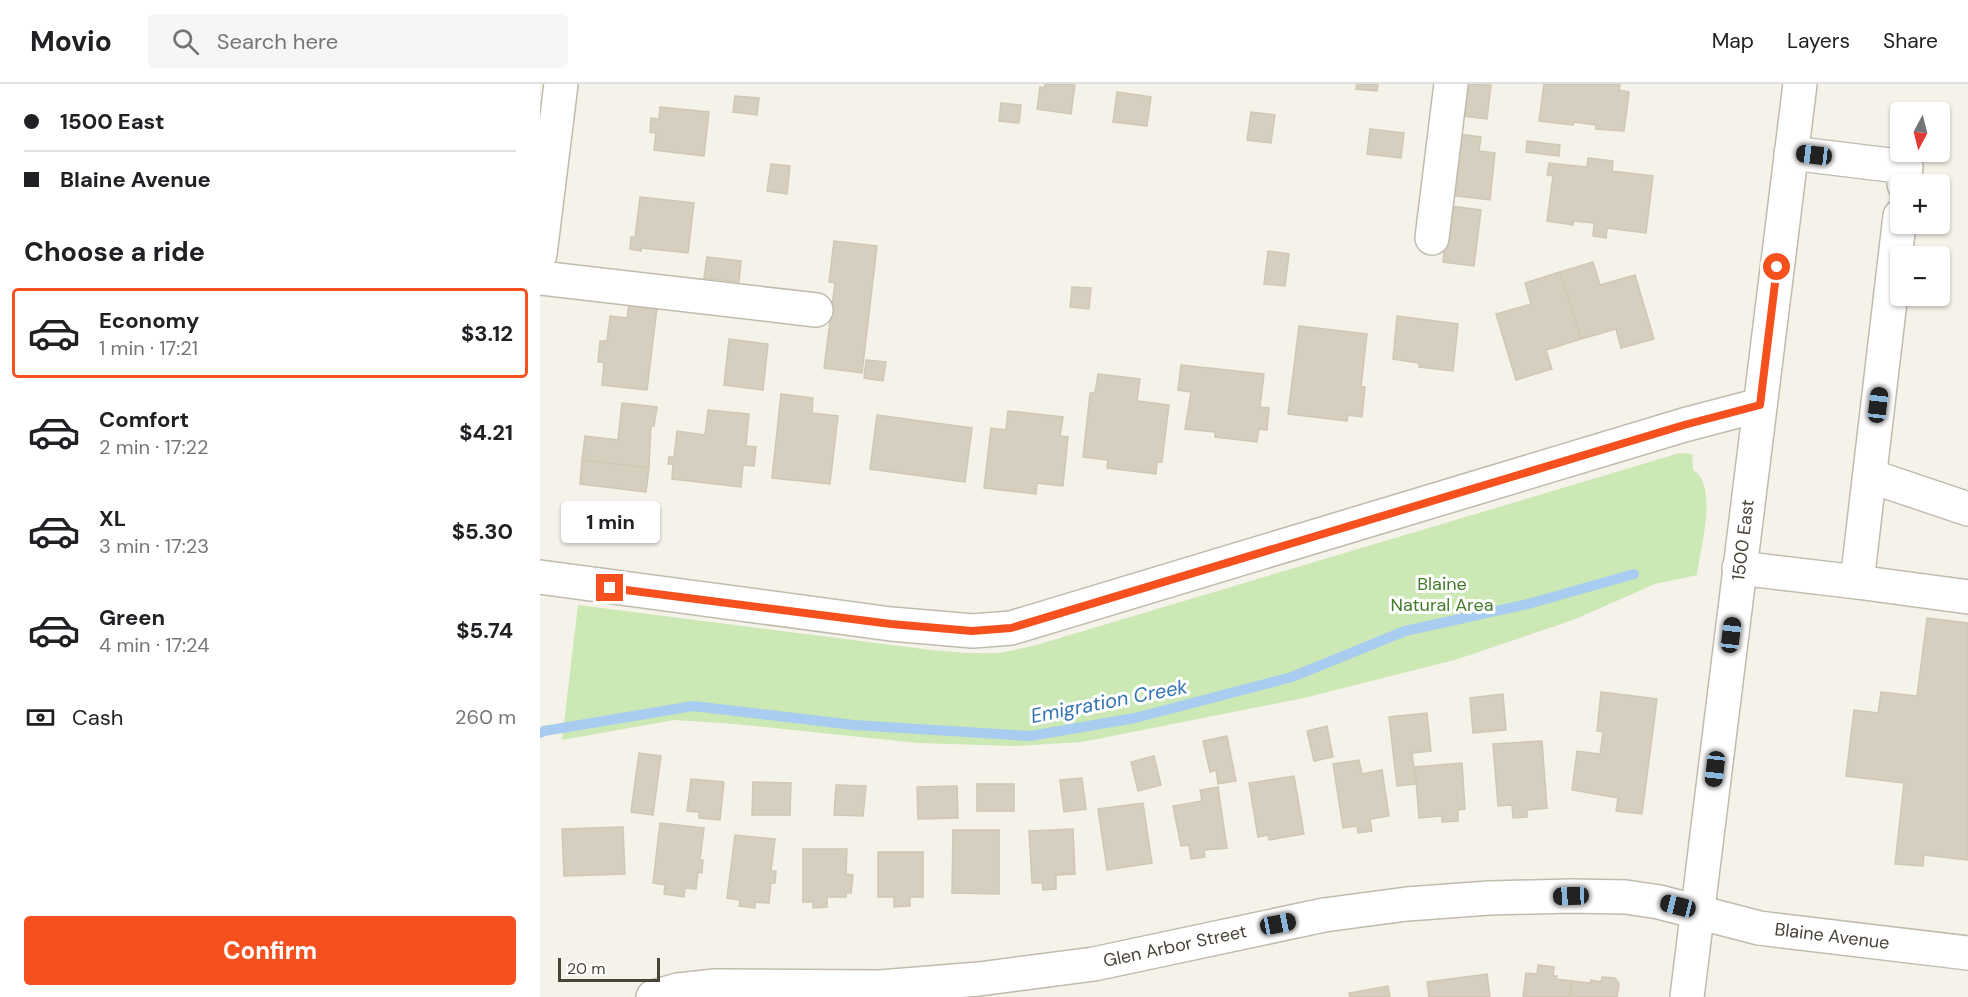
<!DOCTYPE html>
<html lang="en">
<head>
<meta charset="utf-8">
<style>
  body { margin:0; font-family:"DM Sans",sans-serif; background:#f6f6f6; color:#202124; height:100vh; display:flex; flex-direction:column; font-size:22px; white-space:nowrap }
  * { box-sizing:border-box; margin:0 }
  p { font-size:20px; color:#757577 }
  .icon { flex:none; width:33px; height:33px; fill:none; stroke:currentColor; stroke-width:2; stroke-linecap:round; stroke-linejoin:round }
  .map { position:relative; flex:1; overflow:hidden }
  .sheet { display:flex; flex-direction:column; background:#fff; width:540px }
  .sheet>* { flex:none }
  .hud { display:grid; align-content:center; height:132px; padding:0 24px; background:#fff }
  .needle { width:39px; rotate:187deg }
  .tools { position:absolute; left:1350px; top:18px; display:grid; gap:12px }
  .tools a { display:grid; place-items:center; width:60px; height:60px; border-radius:6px; background:#fff; box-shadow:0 2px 4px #0004; font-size:30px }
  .scale { position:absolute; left:18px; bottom:15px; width:102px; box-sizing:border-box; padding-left:6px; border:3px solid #494338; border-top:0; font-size:16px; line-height:21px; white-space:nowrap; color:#494338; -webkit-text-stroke:4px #fff; paint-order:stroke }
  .end { position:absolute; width:27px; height:27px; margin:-14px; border:8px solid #f6501f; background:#fff; box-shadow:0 0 0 3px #fff }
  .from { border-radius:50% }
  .bubble { position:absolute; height:42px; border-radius:6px; background:#fff; box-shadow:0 2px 4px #0004; font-size:20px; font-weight:700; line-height:42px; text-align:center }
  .car { position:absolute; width:18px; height:36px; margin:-18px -9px; border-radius:8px; box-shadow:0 0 4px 2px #0007; background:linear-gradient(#222 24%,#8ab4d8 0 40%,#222 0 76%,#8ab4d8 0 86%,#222 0) }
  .hud b { display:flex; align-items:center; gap:21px; height:57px; font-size:22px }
  .hud b+b { border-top:2px solid #e0e0e0 }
  .hud i { width:15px; height:15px; background:#202124 }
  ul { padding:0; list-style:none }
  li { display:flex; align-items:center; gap:18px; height:90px; margin:0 12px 9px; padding:0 12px; border:3px solid transparent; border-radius:6px }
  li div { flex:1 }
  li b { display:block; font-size:22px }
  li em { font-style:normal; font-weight:700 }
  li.active { border-color:#f6501f }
  li>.icon { width:54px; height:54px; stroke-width:1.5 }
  h2 { padding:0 24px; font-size:27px; line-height:72px }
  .pay { display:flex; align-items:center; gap:15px; height:66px; padding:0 24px; font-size:22px }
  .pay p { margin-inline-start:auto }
  .action { display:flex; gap:12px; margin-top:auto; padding:12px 24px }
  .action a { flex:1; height:69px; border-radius:6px; background:#f6501f; color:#fff; font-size:24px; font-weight:700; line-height:69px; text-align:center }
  header { display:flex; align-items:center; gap:36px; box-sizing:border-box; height:84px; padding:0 30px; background:#fff; border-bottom:2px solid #e0e0e0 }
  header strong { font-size:28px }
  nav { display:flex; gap:33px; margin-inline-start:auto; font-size:21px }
  .search { width:420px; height:54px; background:#f6f6f6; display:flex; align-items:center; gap:15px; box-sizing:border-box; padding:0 21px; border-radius:6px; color:#757577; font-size:22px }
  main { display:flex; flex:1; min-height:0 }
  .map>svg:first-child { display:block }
</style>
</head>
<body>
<header>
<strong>Movio</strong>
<div class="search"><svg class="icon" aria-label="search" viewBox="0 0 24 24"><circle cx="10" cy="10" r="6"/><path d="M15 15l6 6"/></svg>Search here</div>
<nav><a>Map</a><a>Layers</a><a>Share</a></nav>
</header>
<main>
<section class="sheet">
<div class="hud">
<b><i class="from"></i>1500 East</b>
<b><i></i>Blaine Avenue</b>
</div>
<h2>Choose a ride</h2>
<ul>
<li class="active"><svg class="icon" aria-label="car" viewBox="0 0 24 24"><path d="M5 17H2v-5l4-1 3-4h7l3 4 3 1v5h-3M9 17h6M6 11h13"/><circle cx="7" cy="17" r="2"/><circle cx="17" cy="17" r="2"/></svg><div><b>Economy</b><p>1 min · 17:21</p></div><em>$3.12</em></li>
<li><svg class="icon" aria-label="car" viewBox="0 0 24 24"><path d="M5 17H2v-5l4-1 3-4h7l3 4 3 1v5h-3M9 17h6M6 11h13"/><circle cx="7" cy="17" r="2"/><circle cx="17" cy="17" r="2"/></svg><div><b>Comfort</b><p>2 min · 17:22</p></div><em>$4.21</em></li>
<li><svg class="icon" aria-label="car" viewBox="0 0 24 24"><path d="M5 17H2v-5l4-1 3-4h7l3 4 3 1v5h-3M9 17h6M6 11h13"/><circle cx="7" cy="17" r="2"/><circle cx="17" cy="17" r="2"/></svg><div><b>XL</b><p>3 min · 17:23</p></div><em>$5.30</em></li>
<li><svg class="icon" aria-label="car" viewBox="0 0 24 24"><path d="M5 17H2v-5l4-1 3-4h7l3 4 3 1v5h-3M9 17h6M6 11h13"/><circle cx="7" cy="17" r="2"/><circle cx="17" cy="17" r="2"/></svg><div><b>Green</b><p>4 min · 17:24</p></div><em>$5.74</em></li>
</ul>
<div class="pay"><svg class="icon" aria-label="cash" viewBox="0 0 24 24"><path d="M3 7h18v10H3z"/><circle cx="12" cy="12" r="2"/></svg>Cash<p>260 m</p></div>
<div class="action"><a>Confirm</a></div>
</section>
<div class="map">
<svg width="1428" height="913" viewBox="0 0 1428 913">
  <rect width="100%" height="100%" fill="#f5f2ea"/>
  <path fill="#cce8b4" d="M1140,369L1152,370L1153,386C1179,401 1160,465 1157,491L1115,500L1033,536L918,575L764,614L542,658L475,662L378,659L195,640L134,636L22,656L38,521L391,566L426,569H460L493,562Z"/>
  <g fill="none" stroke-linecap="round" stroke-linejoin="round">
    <path stroke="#a8cdf0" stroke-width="10" d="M0,649L4,647L153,622L314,641L490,652L595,634L752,593L865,547L988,520L1094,490"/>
  </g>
  <g fill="#d6cfbf" stroke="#d1c8b3" stroke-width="1.5">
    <path d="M505,0H535L531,30L497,25L500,3L504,4Z"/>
    <path d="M817,0H838L837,7L816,5Z"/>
    <path d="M919,0L951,1L947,35L915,31Z"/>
    <path d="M1004,0H1080L1079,6L1089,8L1084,47L1056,45V41L1034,38L1033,41L999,37Z"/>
    <path d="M577,8L611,13L607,42L573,38Z"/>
    <path d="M195,12L219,14L217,31L193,28Z"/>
    <path d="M461,19L481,21L479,39L459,37Z"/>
    <path d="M120,23L169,28L164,72L114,66L116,49L110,48L111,34L119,35Z"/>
    <path d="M711,28L735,31L731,59L707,56Z"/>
    <path d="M830,45L864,49L861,74L827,70Z"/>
    <path d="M917,50L941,53L939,67L955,69L950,116L909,111Z"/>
    <path d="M987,57L1020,61L1019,72L986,68Z"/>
    <path d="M1048,74L1073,77L1072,87L1113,92L1106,149L1067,144L1066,154L1053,152L1054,139L1033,137V141L1007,137L1013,92L1007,91L1009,79L1047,83Z"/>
    <path d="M231,80L250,82L247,110L227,107Z"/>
    <path d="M100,113L154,119L148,169L101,164V167L90,165L91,153H95Z"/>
    <path d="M909,122L941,126L934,182L903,178Z"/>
    <path d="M294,157L337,162L322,289L284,284L295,199L289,198Z"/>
    <path d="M728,167L749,170L745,202L724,200Z"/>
    <path d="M167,173L201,177L199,198L164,194Z"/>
    <path d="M1053,178L1060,201L1095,191L1114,255L1081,264L1076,245L1041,255L1020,188Z"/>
    <path d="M1020,188L1041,255L1006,266L1012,285L976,296L956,230L991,220L985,199Z"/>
    <path d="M532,203L551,204L549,225L530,223Z"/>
    <path d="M89,220L117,224L107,306L62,301L64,278H58L60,257H67L70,232L87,234Z"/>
    <path d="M857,232L918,240L913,287L879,283V279L853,275Z"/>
    <path d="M759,242L827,250L821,303H825L822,333L808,331L807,337L748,330Z"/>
    <path d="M189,255L228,260L223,306L184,301Z"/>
    <path d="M326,276L346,278L343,297L324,294Z"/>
    <path d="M641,281L724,290L720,323L729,324L727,346L719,345L717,358L675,353V348L645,345L651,308L638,306Z"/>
    <path d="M558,290L600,295L597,317L629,321L622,378H617L616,390L567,384L568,376L543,373L550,309H555Z"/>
    <path d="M241,310L273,314L272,329L298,332L290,400L232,394Z"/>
    <path d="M82,319L117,323L114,342H111L109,384L42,376L45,352L78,356Z"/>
    <path d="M168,326L209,330L206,362L216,363L214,382L203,381L201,403L132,395L133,380H128L129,373H134L137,347L165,351Z"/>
    <path d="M468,327L523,333L520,352L528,353L523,402L497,399L496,410L444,404L451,344L466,346Z"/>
    <path d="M337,331L432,344L425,398L330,385Z"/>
    <path d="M42,376L109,384L106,408L40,400Z"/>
    <path d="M1387,534L1428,539V776L1384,771L1383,782L1355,780L1364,699L1306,692L1314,626L1338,629L1341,608L1377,612Z"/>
    <path d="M1061,608L1117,615L1102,730L1076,727L1078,714L1032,706L1037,667L1060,670L1063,648L1057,647Z"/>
    <path d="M963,610L966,646L933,649L930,614Z"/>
    <path d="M887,629L891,667L872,669L876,700L857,702L849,633Z"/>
    <path d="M787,642L793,673L774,677L767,647Z"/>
    <path d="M687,652L696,697L678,700L676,686L670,688L663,657Z"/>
    <path d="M1002,657L1007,724L987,726V733L973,734L972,721L958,722L953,660Z"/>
    <path d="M99,669L121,672L113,731L91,728Z"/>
    <path d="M614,672L621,701L598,707L591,678Z"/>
    <path d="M819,676L822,690L842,686L849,732L830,735L832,747L818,749L817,742L803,744L793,680Z"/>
    <path d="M922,679L925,725L918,726V737L902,738V732L879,734L875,683Z"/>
    <path d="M754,692L764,750L729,756L728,751L718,753L709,699Z"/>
    <path d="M542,694L546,725L524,728L520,696Z"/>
    <path d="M151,695L184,698L180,736L159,734V728L147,727Z"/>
    <path d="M213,698L251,699L250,731H212Z"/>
    <rect x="437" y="700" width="37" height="27"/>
    <path d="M296,701L326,702L323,732L294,731Z"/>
    <path d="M417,702L418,734L378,735L377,703Z"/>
    <path d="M678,703L687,764L664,766L665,773L651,775L649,761L641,762L633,722L662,717L660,706Z"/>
    <path d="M603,719L612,779L567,786L558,725Z"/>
    <path d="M120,739L164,744L160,776H163L162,789L158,788L156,805L145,804L144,813L124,810L125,801L113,799Z"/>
    <path d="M83,743L85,790L24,792L22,745Z"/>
    <path d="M533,745L535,790L516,791V805L503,806L502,799H492L489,747Z"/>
    <path d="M413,746H459V810L412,809Z"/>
    <path d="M195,751L235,755L231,787H236L235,799H231L229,819L215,818V824L199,822L200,816L187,814Z"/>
    <path d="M263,765H307L306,790L313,791L311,809H306V813H287V823L273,824V818H263Z"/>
    <path d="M338,768H383V813H370V822L354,823V813H338Z"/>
    <path d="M998,881L1014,883L1013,892H1017L1016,895L1032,897L1030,913H983L986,889L997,890Z"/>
    <path d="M947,890L950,913H889L887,898Z"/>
    <path d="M1062,893L1075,894L1079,900L1077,913H1030L1032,897L1050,899L1051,896L1061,898Z"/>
    <path d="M848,902L850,913H810L809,909Z"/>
  </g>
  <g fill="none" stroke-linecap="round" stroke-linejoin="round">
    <g stroke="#c0bbac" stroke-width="36">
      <g id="minor">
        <path d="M1251,69L1366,83L1364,100"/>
        <path d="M892,154L911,0"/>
        <path d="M0,170L21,0"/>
        <path d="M0,194L276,226"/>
        <path d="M1330,392L1428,425"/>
        <path d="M1199,484L1317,498L1360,132"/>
        <path d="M0,493L351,540L433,547L471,544L1144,341L1220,321"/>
        <path d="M1317,498L1428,513"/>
        <path d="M113,913L138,906L175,902L340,903L439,895L554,880L784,831L867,820L949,814L1031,812L1086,813L1119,818L1219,844L1428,869"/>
        <path d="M1147,913L1260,0"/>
      </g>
    </g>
    <use href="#minor" stroke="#fff" stroke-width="33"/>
  </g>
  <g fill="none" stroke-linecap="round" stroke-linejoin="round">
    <path stroke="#f6501f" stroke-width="8" d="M70,504L351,540L432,547L471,544L1144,341L1220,321L1237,183"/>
  </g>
  <g text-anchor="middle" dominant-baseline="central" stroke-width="6" stroke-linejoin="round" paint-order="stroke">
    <g font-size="18" fill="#494338" stroke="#fff">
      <text transform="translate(1203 456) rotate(-83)">1500 East</text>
      <text transform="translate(1292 852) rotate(7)">Blaine Avenue</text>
      <text transform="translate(635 862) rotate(-12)">Glen Arbor Street</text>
    </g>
    <g font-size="18" fill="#437a2b" stroke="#fff">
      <text x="902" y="500">Blaine<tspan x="902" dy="21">Natural Area</tspan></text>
    </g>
    <g font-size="20" font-style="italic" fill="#3273b4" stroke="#fff">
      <text transform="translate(569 617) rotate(-11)">Emigration Creek</text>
    </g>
  </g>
</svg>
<div class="tools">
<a><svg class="needle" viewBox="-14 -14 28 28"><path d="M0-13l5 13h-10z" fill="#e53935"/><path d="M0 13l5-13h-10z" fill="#757577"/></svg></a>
<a>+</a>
<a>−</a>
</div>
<div class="scale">20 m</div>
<i class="end from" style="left:1237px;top:183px"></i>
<i class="end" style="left:70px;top:504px"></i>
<div class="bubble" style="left:21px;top:417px;width:99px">1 min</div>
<i class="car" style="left:1274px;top:71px;rotate:277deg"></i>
<i class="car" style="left:1338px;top:321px;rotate:7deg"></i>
<i class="car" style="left:1191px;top:551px;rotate:7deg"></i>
<i class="car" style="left:1175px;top:685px;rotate:187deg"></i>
<i class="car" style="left:1031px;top:812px;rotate:268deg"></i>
<i class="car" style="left:1138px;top:822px;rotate:284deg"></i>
<i class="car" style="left:738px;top:840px;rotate:79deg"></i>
</div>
</main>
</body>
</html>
